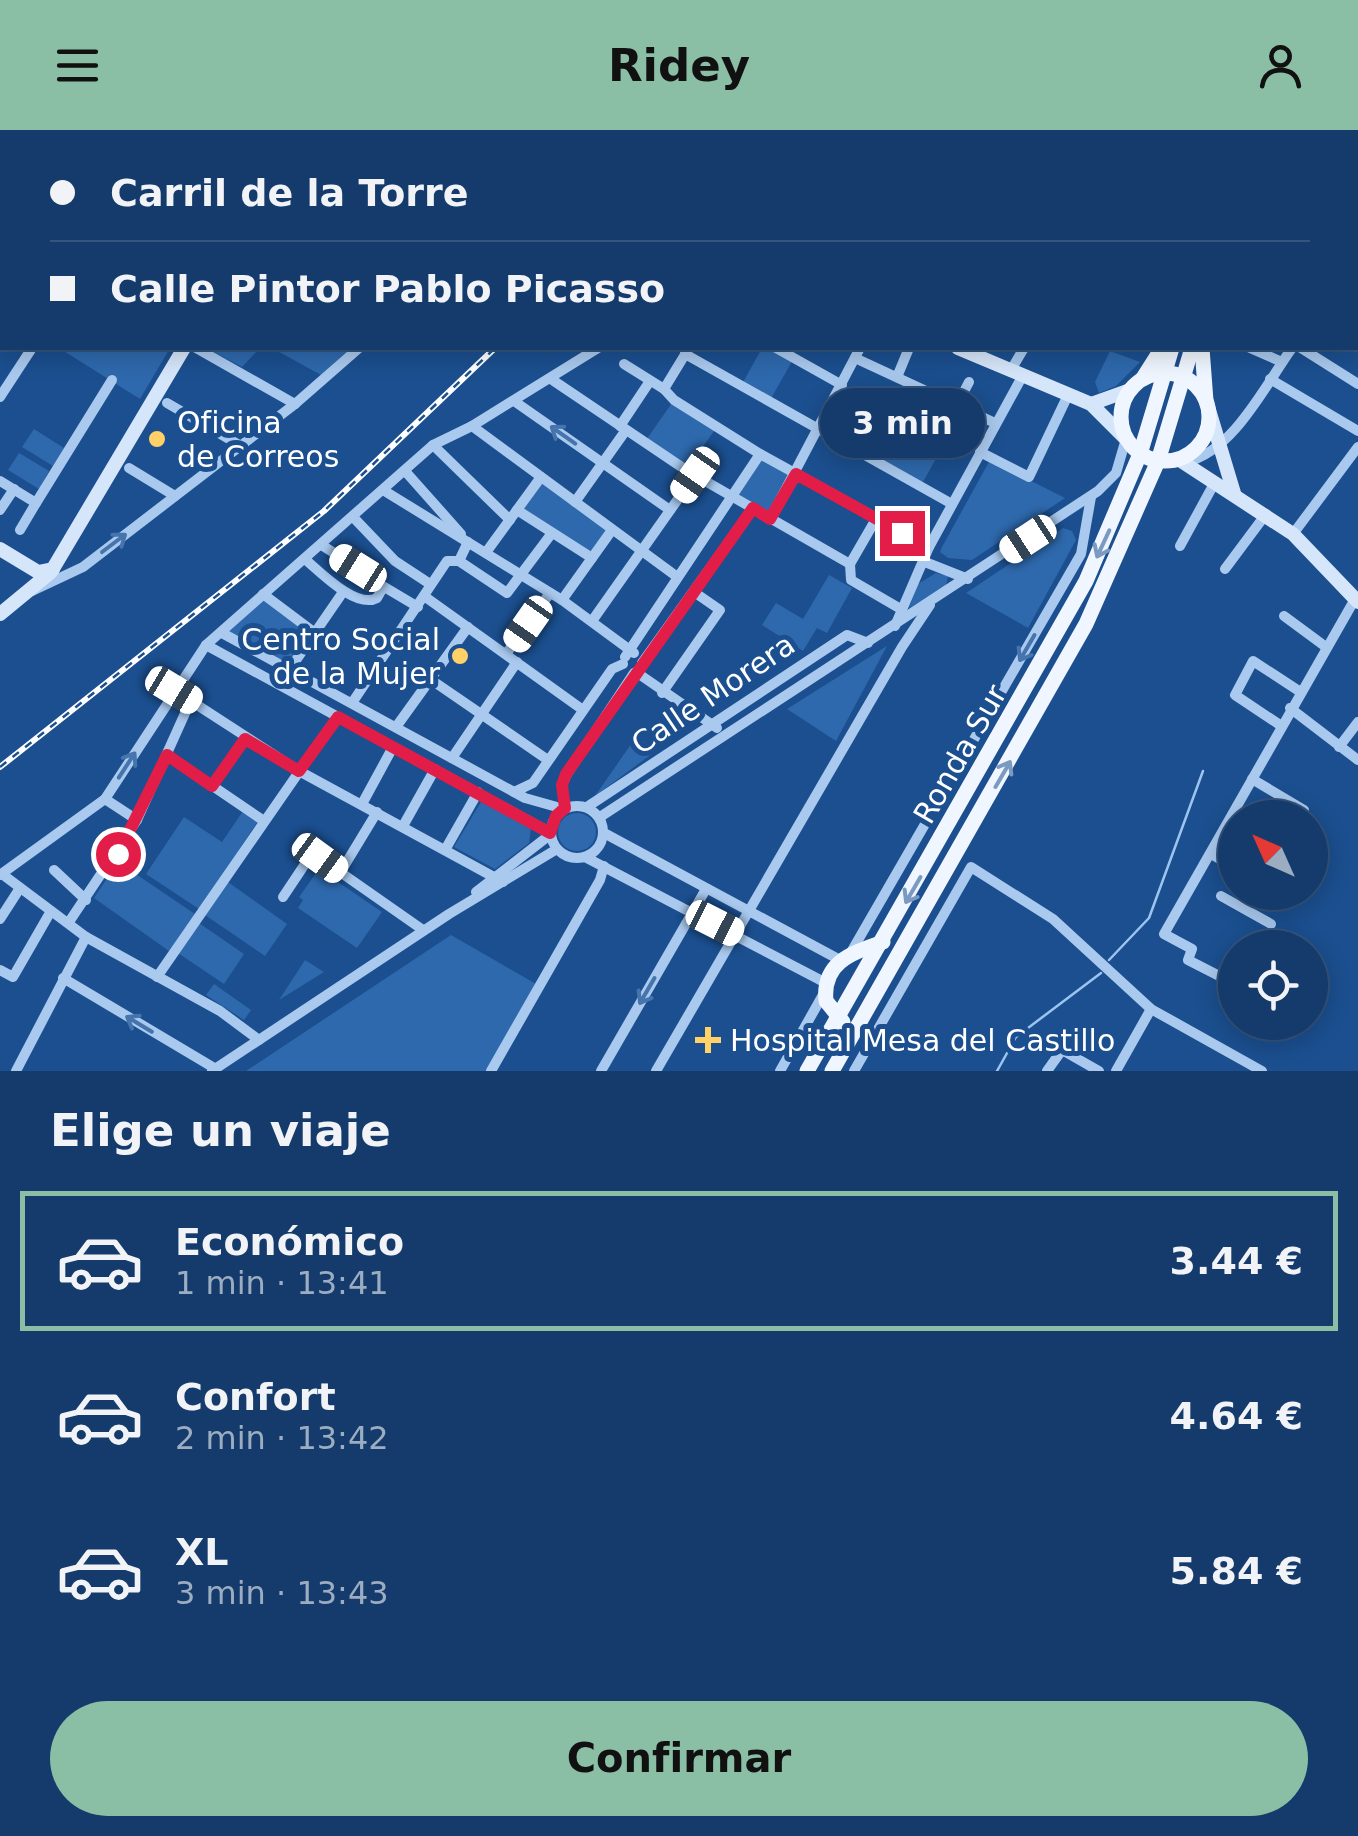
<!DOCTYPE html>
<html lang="es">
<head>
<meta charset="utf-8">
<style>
  body { margin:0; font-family:"DejaVu Sans",sans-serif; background:#1d4271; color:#f1f3f6; height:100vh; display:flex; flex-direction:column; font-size:38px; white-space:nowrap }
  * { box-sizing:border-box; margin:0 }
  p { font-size:32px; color:#9dadc1 }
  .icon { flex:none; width:55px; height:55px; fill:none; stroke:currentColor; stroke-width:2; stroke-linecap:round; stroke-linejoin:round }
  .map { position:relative; height:941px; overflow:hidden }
  .panel { display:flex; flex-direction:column; background:#143b6b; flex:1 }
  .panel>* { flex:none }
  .banner { position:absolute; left:0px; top:0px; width:1360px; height:220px; box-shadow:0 5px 25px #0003,0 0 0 2px #33557e; display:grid; align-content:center; height:220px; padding:0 50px; background:#143b6b }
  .needle { width:65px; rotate:315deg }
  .tools { position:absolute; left:1218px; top:670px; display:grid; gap:20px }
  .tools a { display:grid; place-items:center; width:110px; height:110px; border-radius:50%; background:#143b6b; box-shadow:0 5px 25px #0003,0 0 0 2px #33557e; font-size:50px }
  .end { position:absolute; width:45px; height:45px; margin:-22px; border:12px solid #e11d48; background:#fff; box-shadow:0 0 0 5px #fff }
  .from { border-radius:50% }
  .bubble { position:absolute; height:70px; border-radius:35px; background:#143b6b; box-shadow:0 5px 25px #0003,0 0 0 2px #33557e; font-size:32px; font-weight:700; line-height:70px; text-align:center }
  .car { position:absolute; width:30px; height:60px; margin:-30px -15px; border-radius:12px; box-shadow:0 0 8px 2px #0007; background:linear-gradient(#fff 24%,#345 0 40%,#fff 0 76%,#345 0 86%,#fff 0) }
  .banner b { display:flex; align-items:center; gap:35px; height:95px; font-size:38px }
  .banner b+b { border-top:2px solid #33557e }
  .banner i { width:25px; height:25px; background:#f1f3f6 }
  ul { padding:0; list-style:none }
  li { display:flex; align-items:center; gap:30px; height:140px; margin:0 20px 15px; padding:0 30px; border:5px solid transparent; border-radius:0px }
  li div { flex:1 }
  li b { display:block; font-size:38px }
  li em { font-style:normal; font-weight:700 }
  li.current { border-color:#8abfa5 }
  li>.icon { width:90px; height:90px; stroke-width:1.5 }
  h2 { padding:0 50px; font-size:45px; line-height:120px }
  .cta { display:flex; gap:20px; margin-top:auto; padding:20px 50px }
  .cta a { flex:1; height:115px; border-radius:60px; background:#8abfa5; color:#111; font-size:40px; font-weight:700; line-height:115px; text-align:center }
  header { display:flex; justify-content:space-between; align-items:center; height:130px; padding:0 50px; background:#8abfa5; color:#111; font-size:45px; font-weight:700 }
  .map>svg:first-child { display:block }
</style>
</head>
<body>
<header><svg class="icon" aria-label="menu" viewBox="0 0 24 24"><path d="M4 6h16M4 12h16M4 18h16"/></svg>Ridey<svg class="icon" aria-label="person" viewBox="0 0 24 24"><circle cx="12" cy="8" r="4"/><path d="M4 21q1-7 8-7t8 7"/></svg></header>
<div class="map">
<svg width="1358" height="941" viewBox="0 0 1358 941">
  <rect width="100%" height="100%" fill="#1b4f8f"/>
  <g fill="#2e69ad">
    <path d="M59,218H170L140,269Z"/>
    <path d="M206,218H260L242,237Z"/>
    <path d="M272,218H351L321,245Z"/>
    <path d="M762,218H776L794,228L769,272L741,256Z"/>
    <path d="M1110,221L1140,232L1116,256L1099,263L1095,252Z"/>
    <path d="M842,255L950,304L920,357L820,300Z"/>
    <path d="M674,270L717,297L686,340L644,313Z"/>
    <path d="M34,299L64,318L53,336L22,317Z"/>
    <path d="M19,323L49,341L39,359L8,340Z"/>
    <path d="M760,324L796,344L770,389L732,367Z"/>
    <path d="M990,330L1065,368L972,430L948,428L940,422L942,417Z"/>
    <path d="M541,347L612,400L592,428L517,380Z"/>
    <path d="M1063,398L1072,401L1076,410L1028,498L966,463Z"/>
    <path d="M936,443L948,446L946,456L909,478L918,454Z"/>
    <path d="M829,445L852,458L827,503L817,498L803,521L762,495L776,473L803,489Z"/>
    <path d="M263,464L315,503L290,539L222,503Z"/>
    <path d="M887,516L836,611L787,579Z"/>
    <path d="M636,607L657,620L595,666Z"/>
    <path d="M481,672L531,698L529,713L495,739L454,717Z"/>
    <path d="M243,681L258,691L199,779L146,744L184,687L222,712Z"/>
    <circle cx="577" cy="702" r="19"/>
    <path d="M118,732L195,784L169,821L94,768Z"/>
    <path d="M319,739L382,782L357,818L298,778L303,770L299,767Z"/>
    <path d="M228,752L287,794L265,826L205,785Z"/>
    <path d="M199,793L244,824L224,854L178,823Z"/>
    <path d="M451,805L536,854L486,941H246Z"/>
    <path d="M305,830L324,842L279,870Z"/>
    <path d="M214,854L251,880L244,890L206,865Z"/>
  </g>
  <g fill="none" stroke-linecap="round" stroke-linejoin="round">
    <g stroke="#9cc4f0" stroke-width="2.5">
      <path d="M1109,830L1149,788L1203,641"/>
      <path d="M997,941L1016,907L1101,843"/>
    </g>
    <g stroke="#a9c9ee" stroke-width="10">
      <path d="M11,0L13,2"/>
      <path d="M84,0L85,2"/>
      <path d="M147,0L150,2"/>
      <path d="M232,0L236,2"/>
      <path d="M352,0L355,2"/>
      <path d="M856,0L861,2"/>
      <path d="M972,0L976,2"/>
      <path d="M1186,0L1188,2"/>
      <path d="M212,2L215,0"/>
      <path d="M271,2L273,0"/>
      <path d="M479,2L482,0"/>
      <path d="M774,2L777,0"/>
      <path d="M934,2L936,0"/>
      <path d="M1016,2L1018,0"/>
      <path d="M1101,2L1102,0"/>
      <path d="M1153,2L1154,0"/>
      <path d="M0,116L2,117"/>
      <path d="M1358,147V146"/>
      <path d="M0,148L2,149"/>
      <path d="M0,186L2,182"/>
      <path d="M196,218L295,274"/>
      <path d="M776,218L842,255"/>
      <path d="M1250,218L1282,232"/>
      <path d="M1301,218L1358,254"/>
      <path d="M685,224L952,374"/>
      <path d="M855,228L995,293"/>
      <path d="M624,234L664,259L689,218"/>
      <path d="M1011,240L1024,218"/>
      <path d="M897,247L909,218"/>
      <path d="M551,249L686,340L850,434"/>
      <path d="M1270,249L1358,301"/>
      <path d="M664,259L674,270L760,324L929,417"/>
      <path d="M0,267L32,218"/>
      <path d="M514,271L670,380"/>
      <path d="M167,273L241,316"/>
      <path d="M957,275L969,252"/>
      <path d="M472,296L676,446"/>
      <path d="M620,296L650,251"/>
      <path d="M433,315L510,390"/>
      <path d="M980,322L1029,347L1068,265"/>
      <path d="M1186,332C1233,322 1266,254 1292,218"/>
      <path d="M129,338L175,366"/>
      <path d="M405,341L461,404"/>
      <path d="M0,351L36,373L20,400"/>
      <path d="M383,360L562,470L634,523"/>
      <path d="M575,372L626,300"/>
      <path d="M36,373L112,250"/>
      <path d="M0,380L14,359"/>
      <path d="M517,380L592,428"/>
      <path d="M354,388L395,431L430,454"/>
      <path d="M770,389L860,218"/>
      <path d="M1293,404L1358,317"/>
      <path d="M468,412L459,431L507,463L552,403"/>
      <path d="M1180,416L1215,352"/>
      <path d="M487,421L541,347"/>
      <path d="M306,430C322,444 357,479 377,468L381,461L358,438L323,416"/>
      <path d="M925,432L968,449"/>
      <path d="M850,434L851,450L899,478"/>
      <path d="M850,434L876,389"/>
      <path d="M1225,439L1266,384"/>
      <path d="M376,452L418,477"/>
      <path d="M32,461L83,437L295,274L359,218"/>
      <path d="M263,464L315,503"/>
      <path d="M424,466L583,580"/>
      <path d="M562,470L612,400"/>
      <path d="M1284,486L1326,517"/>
      <path d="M592,491L695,345"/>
      <path d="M895,496L929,417L1023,245"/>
      <path d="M222,503L525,668L564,679"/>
      <path d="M206,515L551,703"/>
      <path d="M506,524L550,463"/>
      <path d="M625,527L760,324"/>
      <path d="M642,533L753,378"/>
      <path d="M290,539L343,462"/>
      <path d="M636,542L717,598"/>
      <path d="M430,549L548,630"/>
      <path d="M174,560L299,641L503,752"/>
      <path d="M662,563L720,480L694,462"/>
      <path d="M352,573L447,431H459"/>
      <path d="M1290,578L1358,630"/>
      <path d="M1280,595L1235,565L1253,531L1299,561"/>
      <path d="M396,597L468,497"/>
      <path d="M1339,617L1358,592"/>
      <path d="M167,625L264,691"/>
      <path d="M452,628L517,532"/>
      <path d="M1252,649L1304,680"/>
      <path d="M212,656L245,609"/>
      <path d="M514,662L533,653L612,539L623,534"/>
      <path d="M105,669L137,690"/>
      <path d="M362,674L393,617"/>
      <circle cx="577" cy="702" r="26"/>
      <path d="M587,677L847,505L868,513"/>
      <path d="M565,678L562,655L567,644L634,543"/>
      <path d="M600,687L1098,361L1116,343L1126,309"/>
      <path d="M403,696L435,639"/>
      <path d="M604,703L840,830"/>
      <path d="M445,720L478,662"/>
      <path d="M1211,724L1235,738"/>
      <path d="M585,727L826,853"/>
      <path d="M54,740L86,770"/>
      <path d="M340,743L377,682"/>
      <path d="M2,744L86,807L220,881L259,910"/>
      <path d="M0,745L105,669L206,515L433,315L472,296L598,218"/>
      <path d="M476,762L551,704"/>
      <path d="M1221,766L1271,794"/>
      <path d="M283,767L307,731L320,728L423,800"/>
      <path d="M1244,778L1253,762"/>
      <path d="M0,789L20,758"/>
      <path d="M69,792L137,690L191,570"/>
      <path d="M850,824L1081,424L1091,367"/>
      <path d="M0,840L13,847L51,781"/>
      <path d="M157,847L337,587"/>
      <path d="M63,848L216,939"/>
      <path d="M1233,853L1188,830L1192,819L1164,804L1355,469"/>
      <path d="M16,941L86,807"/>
      <path d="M212,941L449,784L557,719"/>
      <path d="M491,941L600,750L604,736"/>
      <path d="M601,941L706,759"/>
      <path d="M656,941L902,517L930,475"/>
      <path d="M780,941L824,863"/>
      <path d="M854,941L971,737L1053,789L1151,879L1262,941"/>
      <path d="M1047,941L1062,920L1099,941"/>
      <path d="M1116,941L1151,879"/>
    </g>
    <g stroke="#d6e6fa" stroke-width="14">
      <path d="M572,0L576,2"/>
      <path d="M371,2L373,0"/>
      <path d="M958,218L1091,274L1126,309"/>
      <path d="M1091,274L1130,260"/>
      <path d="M1209,280L1234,363"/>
      <path d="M1178,329L1293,404L1358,472"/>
      <path d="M0,419L38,442L53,439"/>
      <path d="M0,484L51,442L184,218"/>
    </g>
    <g stroke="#f0f6ff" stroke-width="15">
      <path d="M1204,2V0"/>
      <path d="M1221,2L1222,0"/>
      <path d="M1202,218L1206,271"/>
      <circle cx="1165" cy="287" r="44"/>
      <path d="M1143,248L1162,218"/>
      <path d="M843,892L826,871C822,832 852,823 883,812"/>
      <path d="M807,941L1086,451L1140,324L1172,218"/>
      <path d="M832,941L1086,494L1158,331L1192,218"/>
    </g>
    <g stroke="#fff" stroke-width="6">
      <path id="rail" d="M0,637L324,381L495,218"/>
    </g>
    <use href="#rail" stroke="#1b4f8f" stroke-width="2.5" stroke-dasharray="8" stroke-linecap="butt"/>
  </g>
  <defs><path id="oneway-shaft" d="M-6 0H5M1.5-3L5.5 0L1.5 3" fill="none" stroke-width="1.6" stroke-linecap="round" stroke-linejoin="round" transform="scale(2.5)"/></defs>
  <g stroke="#4674ac">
    <use href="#oneway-shaft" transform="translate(563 305) rotate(-145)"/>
    <use href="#oneway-shaft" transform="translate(114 413) rotate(-37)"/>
    <use href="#oneway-shaft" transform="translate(1027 518) rotate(120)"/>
    <use href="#oneway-shaft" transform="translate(127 635) rotate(-57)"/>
    <use href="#oneway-shaft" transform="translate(647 861) rotate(120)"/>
    <use href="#oneway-shaft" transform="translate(139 894) rotate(-149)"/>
  </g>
  <g stroke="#7b9ac1">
    <use href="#oneway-shaft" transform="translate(1103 414) rotate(115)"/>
    <use href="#oneway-shaft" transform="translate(1003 644) rotate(-60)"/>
    <use href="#oneway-shaft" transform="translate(913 760) rotate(120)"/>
  </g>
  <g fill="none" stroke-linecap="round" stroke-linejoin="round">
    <path stroke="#e11d48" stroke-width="12" d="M118,724L167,625L212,656L245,609L299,641L338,587L550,703L556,686L565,678L562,655L566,644L753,378L770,389L796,344L902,403"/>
  </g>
  <g fill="#ffd166" stroke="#1b4f8f" stroke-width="4">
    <circle cx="157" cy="309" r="10"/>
    <circle cx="460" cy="526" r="10"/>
    <path d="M703 895h10v10h10v10h-10v10h-10v-10h-10v-10h10z"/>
  </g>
  <g text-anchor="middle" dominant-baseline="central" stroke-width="10" stroke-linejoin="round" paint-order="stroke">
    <g font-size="30" fill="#fff" stroke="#1b4f8f" text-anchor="start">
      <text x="177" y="292">Oficina<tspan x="177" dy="34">de Correos</tspan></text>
      <text x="440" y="509" text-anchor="end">Centro Social<tspan x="440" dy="34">de la Mujer</tspan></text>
      <text x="730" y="910">Hospital Mesa del Castillo</text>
    </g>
    <g font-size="30" fill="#fff" stroke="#1b4f8f">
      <text transform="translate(713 564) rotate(-34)">Calle Morera</text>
      <text transform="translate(960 624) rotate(-60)">Ronda Sur</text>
    </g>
  </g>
</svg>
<div class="tools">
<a><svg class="needle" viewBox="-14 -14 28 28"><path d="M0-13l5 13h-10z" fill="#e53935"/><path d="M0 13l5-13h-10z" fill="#9dadc1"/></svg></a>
<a><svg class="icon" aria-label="locate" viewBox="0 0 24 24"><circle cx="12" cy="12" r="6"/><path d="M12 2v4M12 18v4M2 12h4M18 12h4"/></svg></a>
</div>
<i class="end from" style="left:118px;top:724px"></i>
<i class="end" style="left:902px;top:403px"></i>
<div class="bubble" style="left:820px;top:258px;width:165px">3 min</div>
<i class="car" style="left:695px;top:345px;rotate:215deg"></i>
<i class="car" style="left:1028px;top:409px;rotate:237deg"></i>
<i class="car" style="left:358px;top:438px;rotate:302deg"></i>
<i class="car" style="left:528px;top:494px;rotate:215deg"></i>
<i class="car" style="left:174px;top:560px;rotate:121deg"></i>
<i class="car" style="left:320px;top:728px;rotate:126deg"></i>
<i class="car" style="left:715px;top:793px;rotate:117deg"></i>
<div class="banner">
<b><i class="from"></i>Carril de la Torre</b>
<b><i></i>Calle Pintor Pablo Picasso</b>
</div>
</div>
<section class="panel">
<h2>Elige un viaje</h2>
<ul>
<li class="current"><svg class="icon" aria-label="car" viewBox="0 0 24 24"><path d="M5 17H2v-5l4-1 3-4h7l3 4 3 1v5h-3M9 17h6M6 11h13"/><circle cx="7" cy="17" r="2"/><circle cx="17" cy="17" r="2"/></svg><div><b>Económico</b><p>1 min · 13:41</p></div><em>3.44 €</em></li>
<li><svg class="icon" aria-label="car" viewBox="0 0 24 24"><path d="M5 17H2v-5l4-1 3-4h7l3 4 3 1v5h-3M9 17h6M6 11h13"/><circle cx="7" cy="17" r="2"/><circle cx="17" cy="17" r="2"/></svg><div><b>Confort</b><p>2 min · 13:42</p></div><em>4.64 €</em></li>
<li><svg class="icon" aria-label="car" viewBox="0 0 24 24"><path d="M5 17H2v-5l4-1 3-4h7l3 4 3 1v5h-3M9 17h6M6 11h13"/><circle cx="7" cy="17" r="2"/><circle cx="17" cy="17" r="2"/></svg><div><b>XL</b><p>3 min · 13:43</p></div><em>5.84 €</em></li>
</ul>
<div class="cta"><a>Confirmar</a></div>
</section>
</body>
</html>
